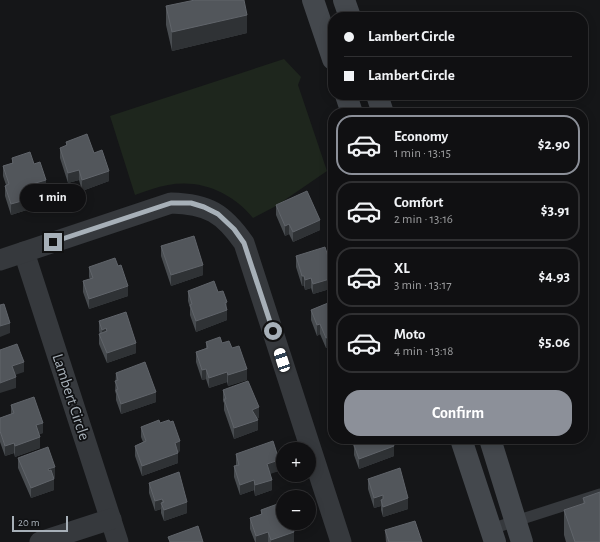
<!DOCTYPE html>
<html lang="en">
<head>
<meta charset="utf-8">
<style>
  body { margin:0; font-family:"Alegreya Sans",sans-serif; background:#1e1e20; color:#f1f3f6; height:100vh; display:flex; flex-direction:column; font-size:15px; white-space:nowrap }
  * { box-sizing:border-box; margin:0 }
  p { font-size:13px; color:#9c9d9f }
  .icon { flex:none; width:22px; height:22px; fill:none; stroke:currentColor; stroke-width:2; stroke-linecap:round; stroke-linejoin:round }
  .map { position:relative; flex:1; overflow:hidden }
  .side { position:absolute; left:328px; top:108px; width:260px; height:336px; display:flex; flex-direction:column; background:#101012; border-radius:16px; box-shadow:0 2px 10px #0003,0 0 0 1px #303032 }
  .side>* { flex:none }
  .banner { position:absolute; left:328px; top:12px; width:260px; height:88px; border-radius:16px; box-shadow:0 2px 10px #0003,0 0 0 1px #303032; display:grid; align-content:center; height:88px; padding:0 16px; background:#101012 }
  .controls { position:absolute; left:276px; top:442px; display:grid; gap:8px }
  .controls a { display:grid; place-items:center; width:40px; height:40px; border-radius:50%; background:#101012; box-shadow:0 2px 10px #0003,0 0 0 1px #303032; font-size:20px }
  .scale { position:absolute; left:12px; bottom:10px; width:56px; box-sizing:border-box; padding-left:4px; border:2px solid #a7b0b8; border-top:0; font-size:11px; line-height:14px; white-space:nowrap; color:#a7b0b8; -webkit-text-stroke:3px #101113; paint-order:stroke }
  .end { position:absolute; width:18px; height:18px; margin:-9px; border:5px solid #a7b0b8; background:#111; box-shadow:0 0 0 2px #111 }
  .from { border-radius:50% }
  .bubble { position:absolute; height:28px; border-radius:14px; background:#101012; box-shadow:0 2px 10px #0003,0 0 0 1px #303032; font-size:13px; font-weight:600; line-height:28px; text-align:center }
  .car { position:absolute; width:12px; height:24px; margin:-12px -6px; border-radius:5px; box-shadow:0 0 3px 1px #0007; background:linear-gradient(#fff 24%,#345 0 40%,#fff 0 76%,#345 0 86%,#fff 0) }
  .banner b { display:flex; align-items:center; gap:14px; height:38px; font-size:15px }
  .banner b+b { border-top:1px solid #303032 }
  .banner i { width:10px; height:10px; background:#f1f3f6 }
  ul { padding:7px 0 0; list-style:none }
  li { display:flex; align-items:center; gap:12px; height:60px; margin:0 8px 6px; padding:0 8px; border:2px solid #303032; border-radius:16px }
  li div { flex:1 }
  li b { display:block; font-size:15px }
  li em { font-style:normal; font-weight:600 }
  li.active { border-color:#8c9099 }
  li>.icon { width:36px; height:36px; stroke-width:1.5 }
  .action { display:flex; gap:8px; margin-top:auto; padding:8px 16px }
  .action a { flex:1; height:46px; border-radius:16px; background:#8c9099; color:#fff; font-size:16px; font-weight:600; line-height:46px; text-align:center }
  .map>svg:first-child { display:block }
</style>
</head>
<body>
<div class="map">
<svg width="600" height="542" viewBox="0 0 600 542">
  <rect width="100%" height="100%" fill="#151618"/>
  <path fill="#1e261d" d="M284,59L301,77L298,85L327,171L276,206L253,218C232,193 202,179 168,185C157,187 146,191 135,195L110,116Z"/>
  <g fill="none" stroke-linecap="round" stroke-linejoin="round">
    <path stroke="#36393d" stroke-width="11" d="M491,529L600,494"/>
    <g stroke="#36393d" stroke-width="21">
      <path d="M24,252L118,542"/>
      <path d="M0,260L171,203C208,204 223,213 244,243L341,542"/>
      <path d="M40,542L111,519"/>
    </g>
    <g stroke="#44484d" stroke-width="22">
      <path d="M313,0L333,59"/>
      <path d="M344,0L350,17"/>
      <path d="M346,95L352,113"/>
      <path d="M377,95L383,113"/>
      <path d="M461,439L495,542"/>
      <path d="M490,439L522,542"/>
    </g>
  </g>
  <g fill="#484c50">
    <path d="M166,6L247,33L172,51L166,25Z"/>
    <path d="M66,142L94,153L109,181L82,191L79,180L68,183L60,158V148L66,146Z"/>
    <path d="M12,158L34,164L46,190L35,193L36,207L11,215L5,196V186L6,185L3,176V166L12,163Z"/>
    <path d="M276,205L320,230L293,242L289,234L285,236L276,215Z"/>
    <path d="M161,246L203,275L171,286L161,256Z"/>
    <path d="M296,256L333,272V288L313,294L311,288L305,290L304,286H302L296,267Z"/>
    <path d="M89,267L128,296L89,309L83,292V281L90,279L89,277Z"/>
    <path d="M188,291L218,292L227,302V320L196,332L190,315V308L188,301Z"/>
    <path d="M333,301V346L326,348L320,334L317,336L311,320V310Z"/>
    <path d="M99,321L136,353L107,363L99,344V334H100L99,331Z"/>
    <path d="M206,342L222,343L232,348L247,380L228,386L227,382L209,388L206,379L202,380L196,362V352L206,348Z"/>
    <path d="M116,373L156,402L121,414L116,400V394L115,391Z"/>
    <path d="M223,390L259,418H257L258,430L234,439L224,410V403L223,401Z"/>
    <path d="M11,405L43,433L39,434L40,448L15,457L14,453L5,456L0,442V418L11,414Z"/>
    <path d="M160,423L180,451L178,452V463L142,476L135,456V446L143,442L141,437V427Z"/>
    <path d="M352,439H391L394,456L359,469L354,455V448Z"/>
    <path d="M236,454L279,471L270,473L272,490L255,496L254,490L240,495L234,477V466H236Z"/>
    <path d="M18,458L55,477L54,478V490L31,498L18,468Z"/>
    <path d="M368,479L408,509L383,517L381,510V506L374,508L368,489Z"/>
    <path d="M149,483L187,513L164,521L161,513V509L155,511L149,493Z"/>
    <path d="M583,498L600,542H566L564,535V510L583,504Z"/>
    <path d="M261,510L296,523V528L293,529L294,542H255L250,529V518L261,515Z"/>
    <path d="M385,530L422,542H386Z"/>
  </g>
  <g fill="#2f3235">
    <path d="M247,15V33L172,51V32Z"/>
    <path d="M79,170V180L68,183V173Z"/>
    <path d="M109,171V181L82,191V180Z"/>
    <path d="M46,180V190L32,194V184Z"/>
    <path d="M36,197V207L11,215V204Z"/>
    <path d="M320,220V230L293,242V232Z"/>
    <path d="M289,224V234L285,236V226Z"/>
    <path d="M203,265V275L171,286V275Z"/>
    <rect x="302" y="276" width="2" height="10"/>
    <path d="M311,278V288L305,290V280Z"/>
    <path d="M333,278V288L313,294V284Z"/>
    <path d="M128,286V296L89,309V299Z"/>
    <path d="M227,302V320L196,332V321Z"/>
    <path d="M10,323V333L0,337V326Z"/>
    <path d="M320,324V334L317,336V325Z"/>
    <path d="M106,328V339L102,340V330Z"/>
    <path d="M333,335V346L326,348V338Z"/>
    <path d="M136,343V353L107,363V353Z"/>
    <path d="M24,362V372L12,376V366Z"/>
    <path d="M206,369V379L202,380V370Z"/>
    <path d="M247,369V380L228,386V375Z"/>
    <path d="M227,372V382L209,388V378Z"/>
    <path d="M16,377V388L0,393V383Z"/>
    <path d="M156,392V402L121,414V404Z"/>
    <path d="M259,407V418L252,420V410Z"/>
    <path d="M258,420V430L234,439V428Z"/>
    <path d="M43,423V433L36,435V425Z"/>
    <path d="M40,437V448L15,457V446Z"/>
    <path d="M180,441V451L175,453V443Z"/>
    <path d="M14,443V453L5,456V446Z"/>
    <path d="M394,446V456L359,469V459Z"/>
    <path d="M178,453V463L142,476V466Z"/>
    <path d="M279,460V471L267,475V464Z"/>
    <path d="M55,467V477L48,479V469Z"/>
    <path d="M54,479V490L31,498V488Z"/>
    <path d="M254,480V490L240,495V485Z"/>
    <path d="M272,480V490L255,496V485Z"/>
    <path d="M383,495V505L381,500V506L374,508V498Z"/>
    <path d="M408,498V509L383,517V507Z"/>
    <path d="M162,499V507L161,503V509L155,511V501Z"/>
    <path d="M187,502V513L164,521V510Z"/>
    <path d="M291,523H296V528L291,530Z"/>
    <path d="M268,532V542H256V536Z"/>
    <path d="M294,532V542H271V540Z"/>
  </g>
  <g fill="#52565b" stroke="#60646a">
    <path d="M195,0H244L247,15L172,32L166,6Z"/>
    <path d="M87,134L94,153L102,150L109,171L82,180L79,170L68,173L60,148L67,145L66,142Z"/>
    <path d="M30,152L34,164L40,162L46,180L32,184L36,197L11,204L5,186L9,184L3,166L13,163L12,158Z"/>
    <path d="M307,191L320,220L293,232L289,224L285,226L276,205Z"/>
    <path d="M194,236L203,265L171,275L161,246Z"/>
    <path d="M325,247L333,272V278L313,284L311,278L305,280L304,276H302L296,256Z"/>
    <path d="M115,258L118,266L121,265L128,286L89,299L83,281L93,278L89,267Z"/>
    <path d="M214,281L218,292L223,291L227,302L225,303L227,310L196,321L190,305L192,304L188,291Z"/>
    <path d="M333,301V335L326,338L320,324L317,325L311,310Z"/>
    <path d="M4,304L10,323L0,326V305Z"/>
    <path d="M126,312L136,343L107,353L99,334L107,331L106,328L102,330L99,321Z"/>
    <path d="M220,337L222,343L229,341L232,348L239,346L247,369L228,375L227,372L209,378L206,369L202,370L196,352L208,348L206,342Z"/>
    <path d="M17,344L24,362L12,366L16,377L0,383V350Z"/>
    <path d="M145,362L156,392L121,404L116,390L118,389L115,381L118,380L116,373Z"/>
    <path d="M248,381L259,407L252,410L258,420L234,428L224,399H226L223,390Z"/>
    <path d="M34,397L43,423L36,425L40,437L15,446L14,443L5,446L0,431V418L14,413L11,405Z"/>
    <path d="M159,420L160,423L169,420L170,422L173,421L180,441L175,443L178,453L142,466L135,446L146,441L141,427Z"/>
    <path d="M354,439H391L394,446L359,459L354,445L355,444Z"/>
    <path d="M273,441L279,460L267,464L272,480L255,485L254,480L240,485L234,466L239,465L236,454Z"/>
    <path d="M48,447L55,467L48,469L49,471L51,470L54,479L31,488L18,458Z"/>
    <path d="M400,468L408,498L383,507L381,500L383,499V495L374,498L368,479Z"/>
    <path d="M179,472L187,502L164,510L161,503L164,502L162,499L155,501L149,483Z"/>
    <path d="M600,492V542H575L564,510L585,503L583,498Z"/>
    <path d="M283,502V523H291L294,532L271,540L268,532L256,536L250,518L262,514L261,510Z"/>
    <path d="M415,521L422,542H389L385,530Z"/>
    <path d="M198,526L203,542H170L168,537Z"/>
  </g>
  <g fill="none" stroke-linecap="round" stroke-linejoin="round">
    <path stroke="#a7b0b8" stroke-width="5" d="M53,242L171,203H191L204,207L218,214L234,229L244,243L273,331"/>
  </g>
  <g text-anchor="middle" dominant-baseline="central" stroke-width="3.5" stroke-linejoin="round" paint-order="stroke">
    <g font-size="16" fill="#a7b0b8" stroke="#101113">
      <text transform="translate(71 397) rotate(72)">Lambert Circle</text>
    </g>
  </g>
</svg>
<div class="controls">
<a>+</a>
<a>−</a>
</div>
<div class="scale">20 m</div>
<i class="end from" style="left:273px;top:331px"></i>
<i class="end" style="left:53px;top:242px"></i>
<div class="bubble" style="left:20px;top:184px;width:66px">1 min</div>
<i class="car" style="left:282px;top:360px;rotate:342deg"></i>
<div class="banner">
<b><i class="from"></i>Lambert Circle</b>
<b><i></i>Lambert Circle</b>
</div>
<section class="side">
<ul>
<li class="active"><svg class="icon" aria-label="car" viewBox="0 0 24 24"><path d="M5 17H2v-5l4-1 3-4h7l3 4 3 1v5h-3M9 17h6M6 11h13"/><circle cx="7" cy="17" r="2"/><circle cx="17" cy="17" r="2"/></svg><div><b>Economy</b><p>1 min · 13:15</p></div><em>$2.90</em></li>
<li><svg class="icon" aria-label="car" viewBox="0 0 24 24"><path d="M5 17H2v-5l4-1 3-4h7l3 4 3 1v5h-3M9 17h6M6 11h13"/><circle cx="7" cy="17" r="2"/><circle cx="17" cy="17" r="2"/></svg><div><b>Comfort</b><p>2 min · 13:16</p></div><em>$3.91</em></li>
<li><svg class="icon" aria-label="car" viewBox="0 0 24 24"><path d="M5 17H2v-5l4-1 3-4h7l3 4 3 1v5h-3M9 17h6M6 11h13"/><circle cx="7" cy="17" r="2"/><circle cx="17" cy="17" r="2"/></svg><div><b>XL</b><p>3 min · 13:17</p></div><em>$4.93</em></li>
<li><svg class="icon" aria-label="car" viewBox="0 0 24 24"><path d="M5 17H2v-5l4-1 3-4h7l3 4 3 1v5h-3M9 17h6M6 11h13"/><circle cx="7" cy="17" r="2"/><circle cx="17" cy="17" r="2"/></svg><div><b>Moto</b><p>4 min · 13:18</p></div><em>$5.06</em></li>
</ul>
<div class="action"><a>Confirm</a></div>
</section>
</div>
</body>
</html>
